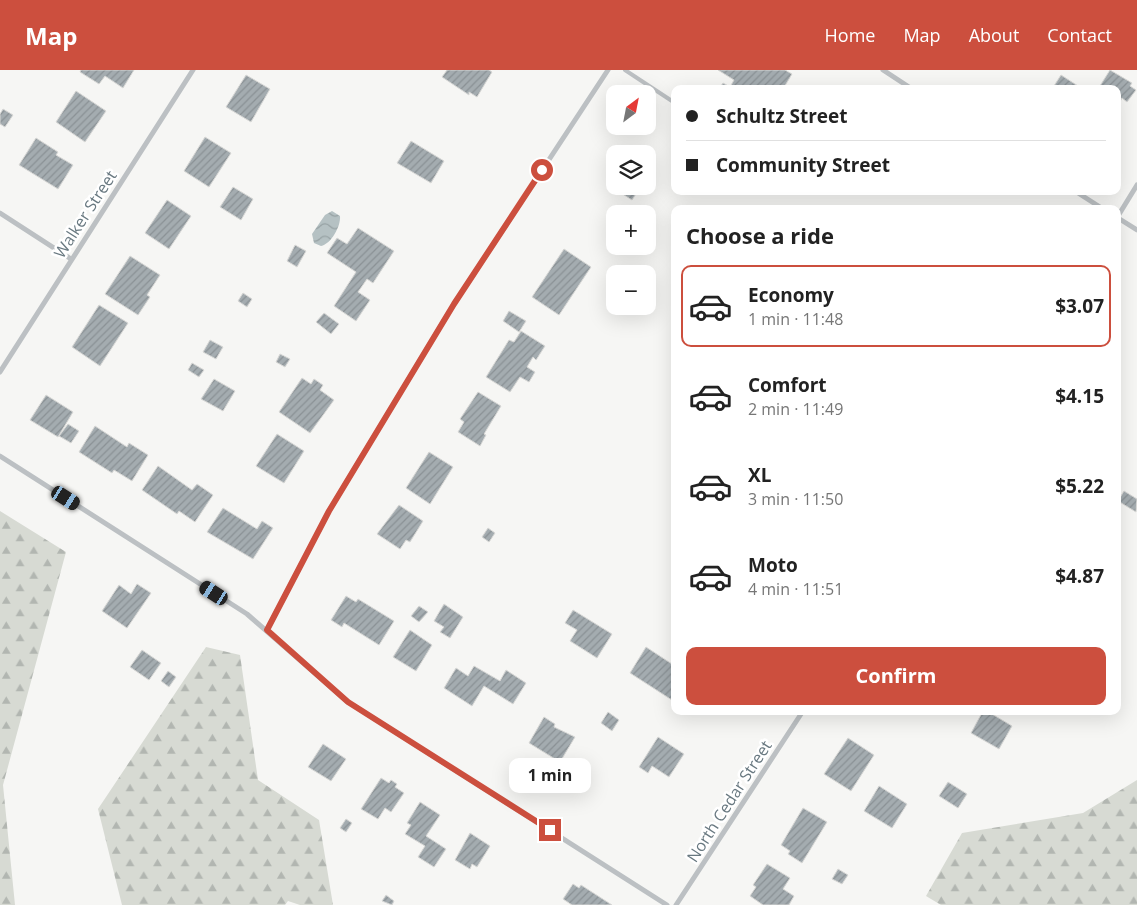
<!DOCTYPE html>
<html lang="en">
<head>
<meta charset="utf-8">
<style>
  body { margin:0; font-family:"Open Sans",sans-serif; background:#f2f2f2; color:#222; height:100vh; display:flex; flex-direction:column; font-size:19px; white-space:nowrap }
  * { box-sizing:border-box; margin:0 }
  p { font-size:16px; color:#767676 }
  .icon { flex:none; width:28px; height:28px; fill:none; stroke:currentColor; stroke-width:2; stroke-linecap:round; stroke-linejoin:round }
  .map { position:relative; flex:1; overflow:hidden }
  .sheet { position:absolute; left:671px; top:135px; width:450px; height:510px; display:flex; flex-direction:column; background:#fff; border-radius:10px; box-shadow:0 5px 20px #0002 }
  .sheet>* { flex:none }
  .top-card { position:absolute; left:671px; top:15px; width:450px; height:110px; border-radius:10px; box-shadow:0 5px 20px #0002; display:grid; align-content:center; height:110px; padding:0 15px; background:#fff }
  .needle { width:32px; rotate:32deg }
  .tools { position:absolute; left:606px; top:15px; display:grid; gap:10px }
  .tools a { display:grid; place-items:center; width:50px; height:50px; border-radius:10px; background:#fff; box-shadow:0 5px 20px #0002; font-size:25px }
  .end { position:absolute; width:22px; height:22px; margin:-11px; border:6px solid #cc4f3e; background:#fff; box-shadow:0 0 0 2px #fff }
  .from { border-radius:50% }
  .bubble { position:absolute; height:35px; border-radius:10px; background:#fff; box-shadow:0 5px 20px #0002; font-size:16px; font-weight:700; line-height:35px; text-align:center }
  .car { position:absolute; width:15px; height:30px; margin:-15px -8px; border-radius:6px; box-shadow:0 0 4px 1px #0007; background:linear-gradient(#222 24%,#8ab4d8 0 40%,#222 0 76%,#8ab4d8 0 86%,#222 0) }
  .top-card b { display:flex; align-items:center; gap:18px; height:48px; font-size:19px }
  .top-card b+b { border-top:1px solid #e0e0e0 }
  .top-card i { width:12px; height:12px; background:#222 }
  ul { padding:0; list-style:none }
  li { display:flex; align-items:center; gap:15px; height:82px; margin:0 10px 8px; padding:0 5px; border:2px solid transparent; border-radius:10px }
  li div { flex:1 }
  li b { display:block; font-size:19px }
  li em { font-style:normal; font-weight:700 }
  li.current { border-color:#cc4f3e }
  li>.icon { width:45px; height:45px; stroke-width:1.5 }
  h2 { padding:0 15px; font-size:22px; line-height:60px }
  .action { display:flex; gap:10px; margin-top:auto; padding:10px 15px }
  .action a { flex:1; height:58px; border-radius:10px; background:#cc4f3e; color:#fff; font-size:20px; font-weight:700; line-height:58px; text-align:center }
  header { display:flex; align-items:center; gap:30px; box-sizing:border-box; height:70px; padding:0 25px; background:#cc4f3e; color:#fff }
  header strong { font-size:24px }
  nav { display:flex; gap:28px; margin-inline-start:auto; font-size:18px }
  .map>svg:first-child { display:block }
</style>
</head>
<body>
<header>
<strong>Map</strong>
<nav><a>Home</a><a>Map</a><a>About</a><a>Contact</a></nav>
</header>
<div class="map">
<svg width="1137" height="835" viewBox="0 0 1137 835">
  <defs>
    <pattern id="forest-firs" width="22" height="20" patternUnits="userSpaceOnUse" patternTransform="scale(1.25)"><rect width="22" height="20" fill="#d7dad3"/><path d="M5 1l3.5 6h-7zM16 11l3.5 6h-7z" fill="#b2b6b1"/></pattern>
    <pattern id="water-waves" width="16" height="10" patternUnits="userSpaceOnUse" patternTransform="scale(1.25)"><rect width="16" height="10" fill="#b5c1c3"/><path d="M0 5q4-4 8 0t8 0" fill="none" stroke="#97a2a4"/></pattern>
    <pattern id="building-hatch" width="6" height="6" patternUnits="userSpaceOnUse" patternTransform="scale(1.25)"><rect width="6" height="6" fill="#a4acb0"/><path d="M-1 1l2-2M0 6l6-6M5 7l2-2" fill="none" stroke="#8a9195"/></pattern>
  </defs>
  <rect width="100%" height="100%" fill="#f6f6f4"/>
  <g fill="url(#forest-firs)">
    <path d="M0,441L66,482L3,715L15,835H0Z"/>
    <path d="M206,577L240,585L258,710L319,750L333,835H300L288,831L285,835H122L98,739Z"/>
    <path d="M1137,710V835H941L926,826L962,763L1083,743Z"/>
  </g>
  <path fill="url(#water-waves)" d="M332,141L340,146C341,156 331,174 321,176L314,173L312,164L325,145Z"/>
  <g fill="url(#building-hatch)" stroke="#d8d8d6">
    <path d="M81,0H134L123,18L105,6L99,14L80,2Z"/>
    <path d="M447,0H489L492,2L477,27L469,22V25L442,7Z"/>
    <path d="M718,0H785L792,4L783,19H719L723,13L730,17L734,10Z"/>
    <path d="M1110,0L1132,13L1130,16L1136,20L1127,32L1122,28L1118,35V19H1098Z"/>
    <path d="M246,5L270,19L251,52L226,37Z"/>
    <path d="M1061,5L1078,16L1076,19H1052Z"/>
    <path d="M76,21L106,41L85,72L56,52Z"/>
    <path d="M3,39L13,45L5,57L0,54V44Z"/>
    <path d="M205,67L231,83L209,117L184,101Z"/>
    <path d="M36,68L58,82L56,85L73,95L58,119L19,95Z"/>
    <path d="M411,71L444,91L431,113L397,93Z"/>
    <path d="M615,102V116H641L632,130L607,114Z"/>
    <path d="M233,117L253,129L241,150L220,137Z"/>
    <path d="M167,130L191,146L169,179L145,163Z"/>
    <path d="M358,158L394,181L373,213L367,209L358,222L370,230L356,251L334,236L356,202L327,183L337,168L347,174Z"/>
    <path d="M295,175L306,181L297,197L287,191Z"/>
    <path d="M564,179L591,197L559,245L532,227Z"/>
    <path d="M130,186L160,205L147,225L150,227L138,245L105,224Z"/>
    <path d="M243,223L252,229L247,237L238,231Z"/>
    <path d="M99,235L128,253L100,296L72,277Z"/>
    <path d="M509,241L526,251L519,262L503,251Z"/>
    <path d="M324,243L339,254L331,264L316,252Z"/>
    <path d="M521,261L545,276L536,290L533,287L527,297L535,302L529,312L520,307L510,322L486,307L509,270L514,272Z"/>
    <path d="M210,270L223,277L216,289L203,282Z"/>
    <path d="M280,284L290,289L285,297L276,292Z"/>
    <path d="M192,293L204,300L199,307L188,300Z"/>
    <path d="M302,308L311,314L314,309L323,315L320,320L334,330L310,363L279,342Z"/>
    <path d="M214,309L235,321L223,341L201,329Z"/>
    <path d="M478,322L501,336L484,364L486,365L480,376L458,362L464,352L460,349Z"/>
    <path d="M46,325L73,342L58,367L30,350Z"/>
    <path d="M68,354L79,361L71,373L59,366Z"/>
    <path d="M95,356L127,377L129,373L148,385L132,411L114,400L112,403L79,382Z"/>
    <path d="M277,364L304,381L284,413L256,396Z"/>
    <path d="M429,382L453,397L430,434L406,418Z"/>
    <path d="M158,396L192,420L197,414L213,425L195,452L179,441L177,444L142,420Z"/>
    <path d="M1124,421L1137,429L1136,442L1118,431Z"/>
    <path d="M399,435L423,451L410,472L406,470L400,479L377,464Z"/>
    <path d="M223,438L257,459L262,451L273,458L253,489L207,462Z"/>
    <path d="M488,458L495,463L489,472L482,467Z"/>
    <path d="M137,514L151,523L127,558L102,541L119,515L131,524Z"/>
    <path d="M346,526L356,532L358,529L394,551L379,575L344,553L342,557L331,550Z"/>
    <path d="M444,534L463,547L450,568L440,562L444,557L434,551Z"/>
    <path d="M419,536L428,542L419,552L411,546Z"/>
    <path d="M573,540L612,564L597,588L570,571L577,560L565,553Z"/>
    <path d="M410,560L432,575L416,601L393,587Z"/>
    <path d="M646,577L675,596V632L630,603Z"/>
    <path d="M142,580L161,593L149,610L130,597Z"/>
    <path d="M474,596L500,611L506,600L526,613L513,634L484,616L472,636L444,618L456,598L468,606Z"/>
    <path d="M168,601L176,607L169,617L161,611Z"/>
    <path d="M983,641H987L1012,656L999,679L971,663Z"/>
    <path d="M608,642L619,650L612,661L601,653Z"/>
    <path d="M544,647L555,654L554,657L575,667L560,692L529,673Z"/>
    <path d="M658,667L684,684L669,707L652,696L648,703L639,697Z"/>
    <path d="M848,668L874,685L851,721L824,704Z"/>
    <path d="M323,674L346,689L331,711L308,697Z"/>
    <path d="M381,708L389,713L391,710L397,714L395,717L404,723L391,742L385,738L378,749L361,739Z"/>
    <path d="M948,712L967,724L958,738L939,726Z"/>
    <path d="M879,716L907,734L892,758L864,741Z"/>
    <path d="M420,732L440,745L426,766L446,779L434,797L418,787L425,776L405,764L411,755L407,753Z"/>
    <path d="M803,738L827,752L802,793L788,784L790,781L781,775Z"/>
    <path d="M346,749L352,753L346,762L340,758Z"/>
    <path d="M470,763L490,776L477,797L472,794L470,799L455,790Z"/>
    <path d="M767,794L790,808L783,819L794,826L789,835H763L750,826L756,817L753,815Z"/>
    <path d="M838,799L848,805L842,814L832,809Z"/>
    <path d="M573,814L579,818L581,815L612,835H572L563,829Z"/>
    <path d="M386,825L394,831L392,835L382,831Z"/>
  </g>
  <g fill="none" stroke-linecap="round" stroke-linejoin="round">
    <path stroke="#bcc0c3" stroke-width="4" d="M625,0L675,33"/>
    <g stroke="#bcc0c3" stroke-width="5">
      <path d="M883,0L912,19"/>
      <path d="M1075,121L1103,139"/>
      <path d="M0,143L71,189"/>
      <path d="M1118,146L1137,115"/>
      <path d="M1118,148L1137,160"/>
      <path d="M0,302L193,0"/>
      <path d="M0,386L247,544L348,632L667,835"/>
      <path d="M267,560L329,441L454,234L608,0"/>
      <path d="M676,835L803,641"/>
    </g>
  </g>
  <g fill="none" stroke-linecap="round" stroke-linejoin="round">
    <path stroke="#cc4f3e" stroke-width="6" d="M542,100L454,234L329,441L267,560L348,632L550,760"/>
  </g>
  <g text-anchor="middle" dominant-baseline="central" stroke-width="5" stroke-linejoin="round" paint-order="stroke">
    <g font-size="16" fill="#697981" stroke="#fff">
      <text transform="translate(85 144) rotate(-57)">Walker Street</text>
      <text transform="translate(729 731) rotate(-57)">North Cedar Street</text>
    </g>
  </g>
</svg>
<div class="tools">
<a><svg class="needle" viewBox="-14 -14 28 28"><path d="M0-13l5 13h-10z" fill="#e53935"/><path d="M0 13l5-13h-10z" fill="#767676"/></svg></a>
<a><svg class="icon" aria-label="layers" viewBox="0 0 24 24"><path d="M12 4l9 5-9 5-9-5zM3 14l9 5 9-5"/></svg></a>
<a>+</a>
<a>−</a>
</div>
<i class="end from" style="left:542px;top:100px"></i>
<i class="end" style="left:550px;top:760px"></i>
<div class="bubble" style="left:509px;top:688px;width:82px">1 min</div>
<i class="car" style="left:66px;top:428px;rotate:122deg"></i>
<i class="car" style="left:214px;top:523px;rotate:303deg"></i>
<div class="top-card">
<b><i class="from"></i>Schultz Street</b>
<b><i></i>Community Street</b>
</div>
<section class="sheet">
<h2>Choose a ride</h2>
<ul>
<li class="current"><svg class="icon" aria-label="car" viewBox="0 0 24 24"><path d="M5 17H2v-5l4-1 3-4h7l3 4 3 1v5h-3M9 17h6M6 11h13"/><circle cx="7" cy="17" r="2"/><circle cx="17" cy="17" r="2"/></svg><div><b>Economy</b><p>1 min · 11:48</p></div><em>$3.07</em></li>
<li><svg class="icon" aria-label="car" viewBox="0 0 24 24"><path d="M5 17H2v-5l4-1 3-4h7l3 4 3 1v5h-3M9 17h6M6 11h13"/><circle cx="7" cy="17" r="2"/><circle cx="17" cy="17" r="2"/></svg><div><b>Comfort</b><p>2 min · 11:49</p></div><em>$4.15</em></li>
<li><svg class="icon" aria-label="car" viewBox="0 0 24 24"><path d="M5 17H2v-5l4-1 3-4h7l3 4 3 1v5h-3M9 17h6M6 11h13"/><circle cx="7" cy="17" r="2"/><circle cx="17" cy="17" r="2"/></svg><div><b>XL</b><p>3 min · 11:50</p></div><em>$5.22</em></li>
<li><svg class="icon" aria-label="car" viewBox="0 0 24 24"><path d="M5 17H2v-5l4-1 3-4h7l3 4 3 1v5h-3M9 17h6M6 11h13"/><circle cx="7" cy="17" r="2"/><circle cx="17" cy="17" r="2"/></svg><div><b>Moto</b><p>4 min · 11:51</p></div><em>$4.87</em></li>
</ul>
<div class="action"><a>Confirm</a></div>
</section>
</div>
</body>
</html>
